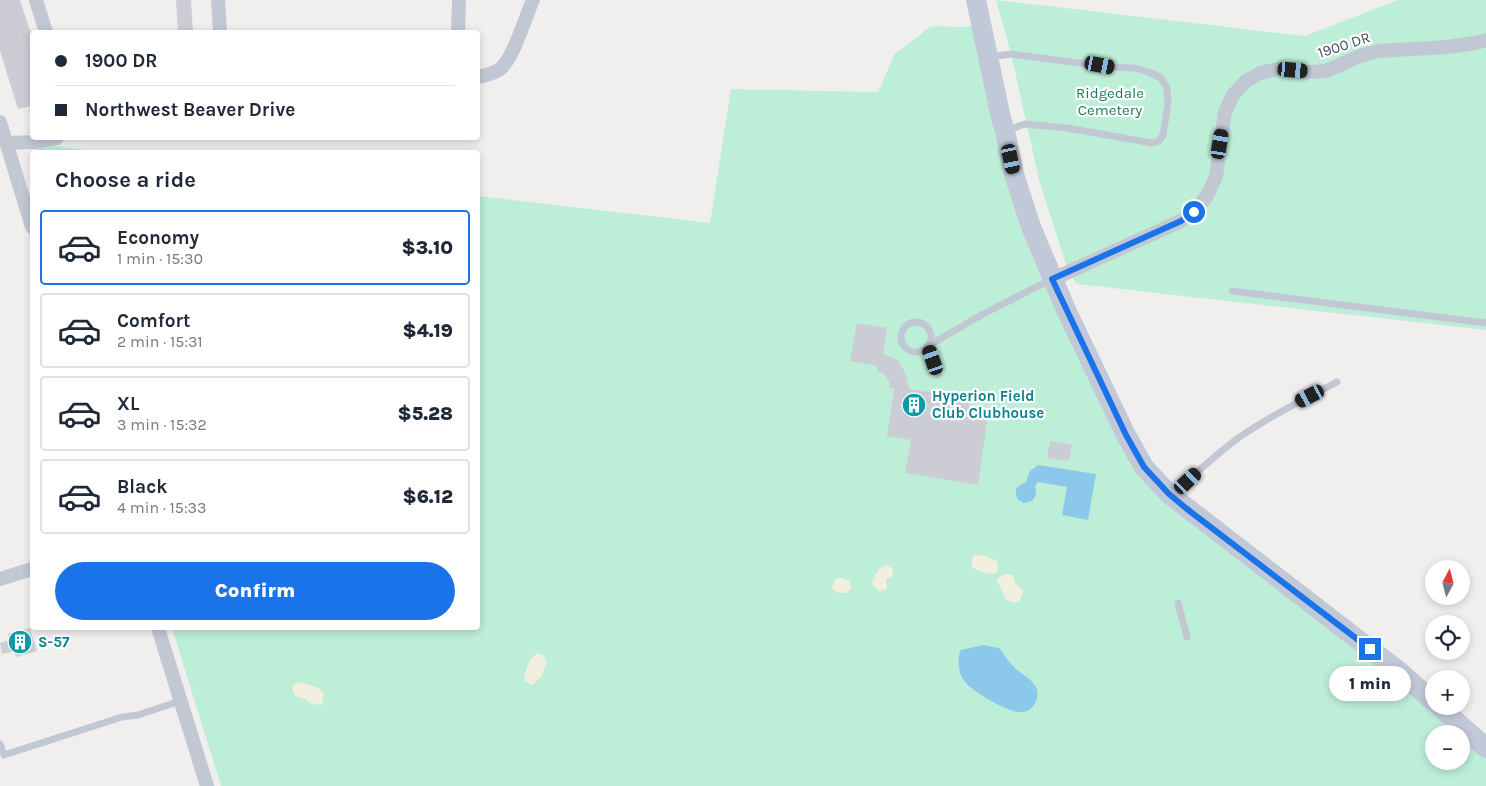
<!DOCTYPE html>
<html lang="en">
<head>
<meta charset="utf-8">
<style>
  body { margin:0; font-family:Karla,sans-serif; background:#f2f2f3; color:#1f2937; height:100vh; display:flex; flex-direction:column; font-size:19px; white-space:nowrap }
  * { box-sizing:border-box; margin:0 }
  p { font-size:16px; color:#747a83 }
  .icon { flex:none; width:28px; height:28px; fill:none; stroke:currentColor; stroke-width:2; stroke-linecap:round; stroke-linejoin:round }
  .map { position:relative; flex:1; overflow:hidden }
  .side { position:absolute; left:30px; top:150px; width:450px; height:480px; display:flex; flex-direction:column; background:#fff; border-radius:5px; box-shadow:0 2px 8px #0003 }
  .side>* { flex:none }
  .hud { position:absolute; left:30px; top:30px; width:450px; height:110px; border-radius:5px; box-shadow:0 2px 8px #0003; display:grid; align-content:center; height:110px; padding:0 25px; background:#fff }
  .needle { width:32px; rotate:7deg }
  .buttons { position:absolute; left:1425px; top:560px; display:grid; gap:10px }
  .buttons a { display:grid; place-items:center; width:45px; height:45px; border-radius:50%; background:#fff; box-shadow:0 2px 8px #0003; font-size:25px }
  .end { position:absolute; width:22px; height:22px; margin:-11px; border:6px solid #1a73e8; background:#fff; box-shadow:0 0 0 2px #fff }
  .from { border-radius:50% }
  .bubble { position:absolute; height:35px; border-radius:18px; background:#fff; box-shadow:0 2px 8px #0003; font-size:16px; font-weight:800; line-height:35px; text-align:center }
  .car { position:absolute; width:15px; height:30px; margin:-15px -8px; border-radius:6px; box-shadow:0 0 4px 1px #0007; background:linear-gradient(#222 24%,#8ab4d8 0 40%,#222 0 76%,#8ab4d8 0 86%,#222 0) }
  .hud b { display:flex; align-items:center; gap:18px; height:48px; font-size:19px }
  .hud b+b { border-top:1px solid #e0e1e3 }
  .hud i { width:12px; height:12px; background:#1f2937 }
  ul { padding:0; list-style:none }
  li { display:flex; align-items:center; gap:15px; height:75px; margin:0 10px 8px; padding:0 15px; border:2px solid #e0e1e3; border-radius:5px }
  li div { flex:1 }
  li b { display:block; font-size:19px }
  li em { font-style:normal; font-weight:800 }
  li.on { border-color:#1a73e8 }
  li>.icon { width:45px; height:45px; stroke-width:1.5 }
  h2 { padding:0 25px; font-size:22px; line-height:60px }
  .button { display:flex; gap:10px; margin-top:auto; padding:10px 25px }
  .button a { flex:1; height:58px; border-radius:30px; background:#1a73e8; color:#fff; font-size:20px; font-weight:800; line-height:58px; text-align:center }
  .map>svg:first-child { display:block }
</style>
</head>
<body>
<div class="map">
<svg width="1486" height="786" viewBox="0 0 1486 786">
  <rect width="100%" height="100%" fill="#f1efee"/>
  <g fill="#bdeed7">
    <path d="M996,0L1305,36L1398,0H1486V330L1077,284L1069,274L1039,180L1011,54Z"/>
    <path d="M931,26L960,27L976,26L1009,175L1131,456L1460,734H1434V761H1461V734L1486,756V786H221L172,628H478V196L710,223L731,89L878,92L894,55Z"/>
    <path d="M43,145L104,152H35Z"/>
  </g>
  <g fill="#f2efdf">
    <path d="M974,555L985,556L997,561L998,568L996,574C988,573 978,572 972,567V559Z"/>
    <path d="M887,565L893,569V573L891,578L886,579L887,587L885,590L879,591L873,585L872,581L879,569Z"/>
    <path d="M1005,574L1013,575L1015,583L1022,589L1023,592L1020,600L1015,603L1006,600L997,580L1001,576Z"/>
    <path d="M836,578H842L850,581L851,589C846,595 840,594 833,590L832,586Z"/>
    <path d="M536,654H542L547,662L541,677L532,685L524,681C525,672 528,659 536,654Z"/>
    <path d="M300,682C309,686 319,685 324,694L322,705L312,704L305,699L295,696L292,688L296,683Z"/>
  </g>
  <g fill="#8bc8ea">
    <path d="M1038,465L1096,474L1088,520L1062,515L1067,487L1038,482L1035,486L1036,495L1032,501L1024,503C1017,501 1014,494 1017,487L1026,482L1030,471Z"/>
    <path d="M983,645L999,648C1004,654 1008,661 1013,666C1020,674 1030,677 1036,687C1038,692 1038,696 1036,701C1034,707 1028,712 1022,712C1010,714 973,692 965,682C959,674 956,659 961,650Z"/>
  </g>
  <g fill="#cbccd4">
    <path d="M0,0H20L30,31H32V106L18,109L0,51Z"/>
    <path d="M176,0H191L193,32H178Z"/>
    <path d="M857,323L887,328L883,354L898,360L906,375L909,389L970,398L969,410L988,414L978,485L905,473L911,440L887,436L894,389L889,388L890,384L886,376L877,370V366L850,361Z"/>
    <path d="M1050,441L1072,445L1069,461L1047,458Z"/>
    <path d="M30,628L37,651L16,657L14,651L2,654L0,643L10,640L8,634Z"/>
  </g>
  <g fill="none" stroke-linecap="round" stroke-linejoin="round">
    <g stroke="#c2c8d3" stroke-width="7">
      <path d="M990,57L1011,54L1110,67L1135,68L1151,73L1161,78L1167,88L1168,104L1163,135L1159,141L1152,143L1067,128L1025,124L1008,130"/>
      <path d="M1232,291L1486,323"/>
      <circle cx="916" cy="337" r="15"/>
      <path d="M938,375L928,346L983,314L1052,279"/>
      <path d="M1171,493C1194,476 1214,456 1237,439C1268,417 1303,400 1337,382"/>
      <path d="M1178,603L1187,637"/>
      <path d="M0,744L4,755L122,717L138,715L180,701"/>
    </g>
    <g stroke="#c2c8d3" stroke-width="14">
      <path d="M36,0L46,32"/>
      <path d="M218,0L220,32"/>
      <path d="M458,32L459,0"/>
      <path d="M478,77C486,75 493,74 500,69C514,58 525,17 533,0"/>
      <path d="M0,122L32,227"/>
      <path d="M6,143L34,142L57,138"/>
      <path d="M1053,279L1181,221L1197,209L1208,194L1216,176L1225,112L1233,95L1246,81L1260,73L1277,69L1309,72L1326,71L1360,56L1378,51L1448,47L1475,43L1486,40"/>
      <path d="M0,579L32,569"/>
      <path d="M158,628L207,786"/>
    </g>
    <g stroke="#c1c8d7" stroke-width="20">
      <path d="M976,0L1001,118L1005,131L1014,174L1031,227L1067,312L1126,435L1144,467L1169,494L1400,672L1434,702"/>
      <path d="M1439,706L1486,748"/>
    </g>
  </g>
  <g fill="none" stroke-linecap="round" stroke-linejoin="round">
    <path stroke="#1a73e8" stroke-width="6" d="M1194,212L1181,221L1052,279L1126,435L1144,467L1169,494L1187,509L1370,649"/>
  </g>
  <defs>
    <g id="building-disc" transform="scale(1.25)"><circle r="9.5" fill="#0f9aa8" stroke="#fff"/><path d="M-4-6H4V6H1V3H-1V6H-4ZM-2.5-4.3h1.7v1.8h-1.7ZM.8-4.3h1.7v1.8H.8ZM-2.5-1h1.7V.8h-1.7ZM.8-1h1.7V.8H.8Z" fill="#fff"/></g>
  </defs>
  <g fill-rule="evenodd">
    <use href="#building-disc" x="914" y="405"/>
    <use href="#building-disc" x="20" y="642"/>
  </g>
  <g text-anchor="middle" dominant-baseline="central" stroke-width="4.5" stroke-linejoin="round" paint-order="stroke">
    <g font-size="15" fill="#474e5b" stroke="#fff">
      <text transform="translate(1344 45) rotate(-18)">1900 DR</text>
    </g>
    <g font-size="15" fill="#187c59" stroke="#fff">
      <text x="1110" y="93">Ridgedale<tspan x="1110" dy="17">Cemetery</tspan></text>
    </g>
    <g font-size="15" font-weight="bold" fill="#0d838f" stroke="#fff" text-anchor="start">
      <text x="932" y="396">Hyperion Field<tspan x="932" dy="17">Club Clubhouse</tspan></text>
      <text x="38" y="642">S-57</text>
    </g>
  </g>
</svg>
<div class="buttons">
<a><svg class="needle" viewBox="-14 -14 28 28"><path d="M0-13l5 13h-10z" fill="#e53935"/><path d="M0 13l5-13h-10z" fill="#747a83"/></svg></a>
<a><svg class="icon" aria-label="locate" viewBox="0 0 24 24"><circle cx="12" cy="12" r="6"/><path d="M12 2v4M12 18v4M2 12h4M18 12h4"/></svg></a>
<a>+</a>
<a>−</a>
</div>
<i class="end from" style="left:1194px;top:212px"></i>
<i class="end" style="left:1370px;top:649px"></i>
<div class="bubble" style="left:1329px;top:666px;width:82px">1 min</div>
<i class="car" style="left:1100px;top:65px;rotate:101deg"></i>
<i class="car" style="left:1293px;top:70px;rotate:95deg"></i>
<i class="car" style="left:1220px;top:144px;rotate:9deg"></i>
<i class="car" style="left:1011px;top:159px;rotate:168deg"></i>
<i class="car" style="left:933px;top:360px;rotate:341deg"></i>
<i class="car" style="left:1310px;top:396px;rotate:242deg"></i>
<i class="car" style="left:1188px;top:481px;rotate:47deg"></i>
<div class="hud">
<b><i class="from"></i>1900 DR</b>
<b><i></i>Northwest Beaver Drive</b>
</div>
<section class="side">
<h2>Choose a ride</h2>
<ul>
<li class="on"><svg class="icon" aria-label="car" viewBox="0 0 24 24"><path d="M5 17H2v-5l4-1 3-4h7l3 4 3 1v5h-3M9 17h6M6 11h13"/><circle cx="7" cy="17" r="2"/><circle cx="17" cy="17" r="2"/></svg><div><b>Economy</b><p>1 min · 15:30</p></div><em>$3.10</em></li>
<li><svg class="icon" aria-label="car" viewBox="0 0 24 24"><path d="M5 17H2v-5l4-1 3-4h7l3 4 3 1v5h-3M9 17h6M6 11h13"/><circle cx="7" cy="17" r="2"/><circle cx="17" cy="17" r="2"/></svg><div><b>Comfort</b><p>2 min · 15:31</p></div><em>$4.19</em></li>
<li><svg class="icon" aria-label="car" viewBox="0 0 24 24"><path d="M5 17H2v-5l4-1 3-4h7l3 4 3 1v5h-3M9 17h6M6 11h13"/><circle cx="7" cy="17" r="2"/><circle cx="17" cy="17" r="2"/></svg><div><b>XL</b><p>3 min · 15:32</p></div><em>$5.28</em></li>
<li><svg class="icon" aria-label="car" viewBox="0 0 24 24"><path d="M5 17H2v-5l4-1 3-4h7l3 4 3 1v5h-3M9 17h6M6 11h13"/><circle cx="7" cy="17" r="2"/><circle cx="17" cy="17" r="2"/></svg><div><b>Black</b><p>4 min · 15:33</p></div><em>$6.12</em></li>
</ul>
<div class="button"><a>Confirm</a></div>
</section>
</div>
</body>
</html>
